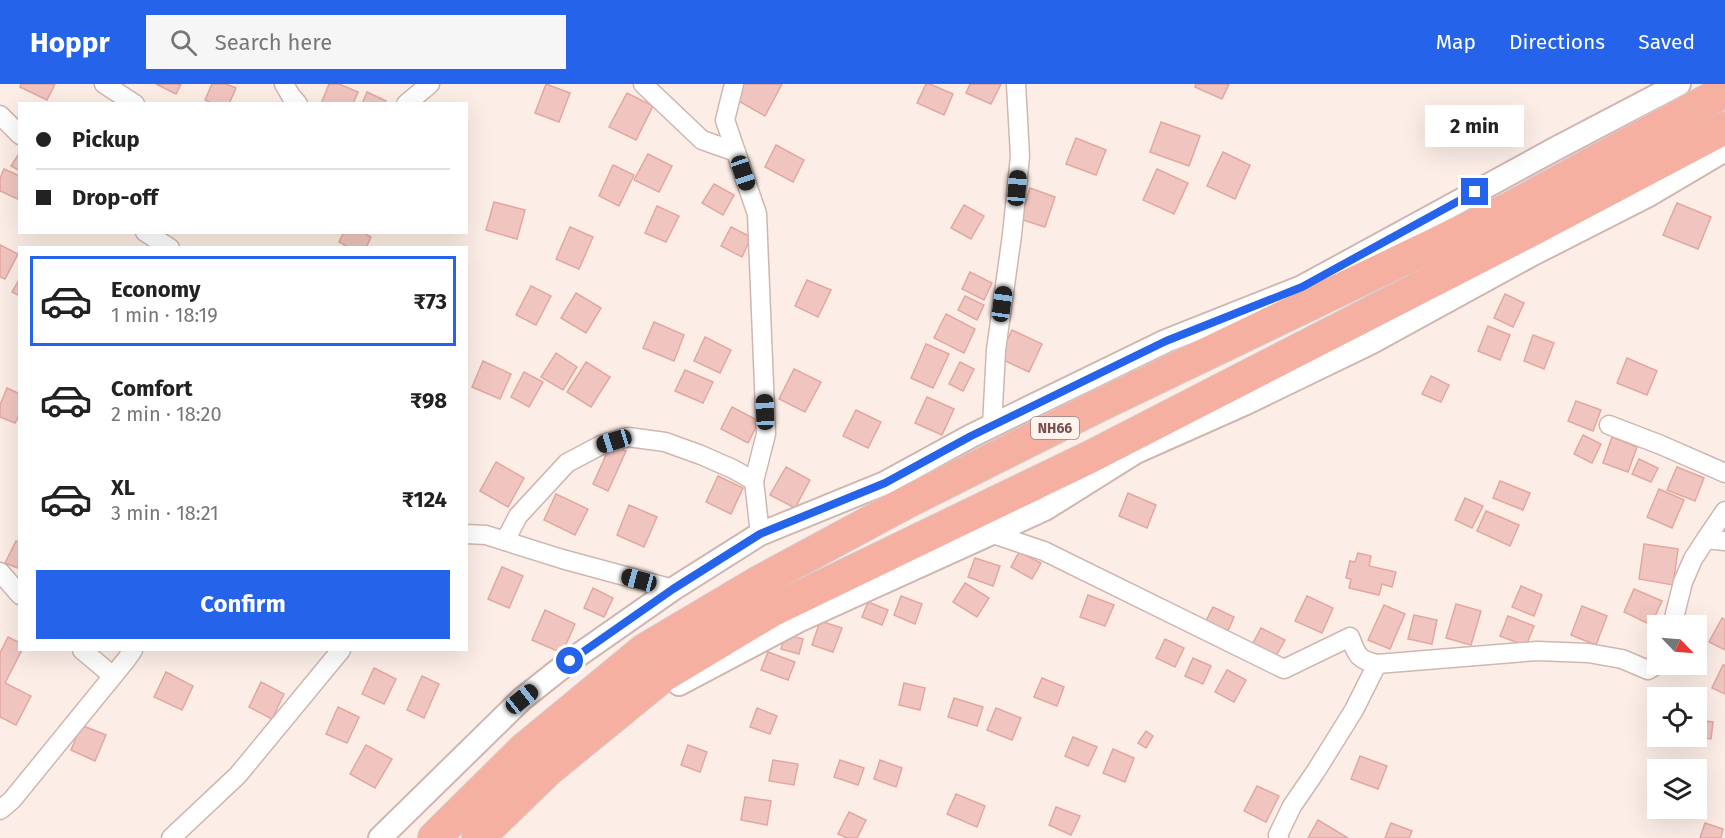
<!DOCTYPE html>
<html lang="en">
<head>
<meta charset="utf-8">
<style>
  body { margin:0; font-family:"Fira Sans",sans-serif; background:#f6f6f6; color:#222; height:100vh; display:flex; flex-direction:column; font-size:22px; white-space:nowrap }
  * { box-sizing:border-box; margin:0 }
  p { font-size:20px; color:#767676 }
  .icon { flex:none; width:33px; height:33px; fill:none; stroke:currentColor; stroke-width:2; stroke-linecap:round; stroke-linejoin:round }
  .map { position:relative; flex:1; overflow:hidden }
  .details { position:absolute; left:18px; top:162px; width:450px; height:405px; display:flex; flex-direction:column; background:#fff; border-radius:0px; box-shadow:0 6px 24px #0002 }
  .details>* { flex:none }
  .guide { position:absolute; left:18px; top:18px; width:450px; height:132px; border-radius:0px; box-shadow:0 6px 24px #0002; display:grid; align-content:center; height:132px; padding:0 18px; background:#fff }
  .needle { width:39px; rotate:115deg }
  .fabs { position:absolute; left:1647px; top:531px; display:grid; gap:12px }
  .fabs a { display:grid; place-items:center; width:60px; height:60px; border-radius:0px; background:#fff; box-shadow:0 6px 24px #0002; font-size:30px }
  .end { position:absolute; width:27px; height:27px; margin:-14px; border:8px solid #2563eb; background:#fff; box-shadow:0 0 0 3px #fff }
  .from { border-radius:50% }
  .bubble { position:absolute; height:42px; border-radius:0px; background:#fff; box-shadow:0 6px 24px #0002; font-size:20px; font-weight:700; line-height:42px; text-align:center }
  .car { position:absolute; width:18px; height:36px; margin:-18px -9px; border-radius:8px; box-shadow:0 0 4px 2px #0007; background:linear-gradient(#222 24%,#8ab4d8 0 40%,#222 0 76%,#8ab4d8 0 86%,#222 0) }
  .guide b { display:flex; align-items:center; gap:21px; height:57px; font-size:22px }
  .guide b+b { border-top:2px solid #e0e0e0 }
  .guide i { width:15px; height:15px; background:#222 }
  ul { padding:10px 0 0; list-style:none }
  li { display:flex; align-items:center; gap:18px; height:90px; margin:0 12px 9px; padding:0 6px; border:3px solid transparent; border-radius:0px }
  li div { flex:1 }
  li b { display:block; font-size:22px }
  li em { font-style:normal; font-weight:700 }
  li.active { border-color:#2563eb }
  li>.icon { width:54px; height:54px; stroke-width:1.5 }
  .action { display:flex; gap:12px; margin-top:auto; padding:12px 18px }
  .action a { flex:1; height:69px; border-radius:0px; background:#2563eb; color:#fff; font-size:24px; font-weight:700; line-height:69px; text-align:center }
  header { display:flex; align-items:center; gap:36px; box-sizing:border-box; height:84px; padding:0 30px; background:#2563eb; color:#fff }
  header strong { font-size:28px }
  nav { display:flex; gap:33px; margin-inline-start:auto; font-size:21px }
  .search { width:420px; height:54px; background:#f6f6f6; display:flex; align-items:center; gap:15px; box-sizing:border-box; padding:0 21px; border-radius:0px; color:#767676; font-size:22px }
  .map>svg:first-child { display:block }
</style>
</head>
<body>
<header>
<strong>Hoppr</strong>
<div class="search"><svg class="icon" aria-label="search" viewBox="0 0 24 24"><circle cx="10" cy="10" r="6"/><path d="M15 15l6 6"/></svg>Search here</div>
<nav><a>Map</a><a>Directions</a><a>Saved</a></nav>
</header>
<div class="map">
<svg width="1725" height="754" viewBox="0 0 1725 754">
  <rect width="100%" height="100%" fill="#fceee7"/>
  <g fill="#f1c5bf" stroke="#e3a7a0" stroke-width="1.5">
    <path d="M21,0H55L47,16L20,3Z"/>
    <path d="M156,0H181L176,10Z"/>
    <path d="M212,0H226L236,4L229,20H213L205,16Z"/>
    <path d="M329,0H339L358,8L353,20H321Z"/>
    <path d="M546,0L570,9L559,38L535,29Z"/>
    <path d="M743,0H782L765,32L735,15Z"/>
    <path d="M926,0H930L953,10L944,31L917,19Z"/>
    <path d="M970,0H1001L991,20L966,9Z"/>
    <path d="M1196,0H1229L1222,15L1195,3Z"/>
    <path d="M367,8L386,17L385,20H362Z"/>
    <path d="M627,9L653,22L636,56L609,43Z"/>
    <path d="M1161,38L1200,52L1189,82L1150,68Z"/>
    <path d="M1076,54L1106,66L1096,91L1066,80Z"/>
    <path d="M776,61L804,76L793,98L765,83Z"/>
    <path d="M1223,68L1250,81L1235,115L1207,102Z"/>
    <path d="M648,70L672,82L659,108L634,96Z"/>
    <path d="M18,71L20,72V87L11,82Z"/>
    <path d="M613,81L634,91L619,122L599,112Z"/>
    <path d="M4,85L20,92V116L0,107V94Z"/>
    <path d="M1157,85L1188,99L1174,130L1143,116Z"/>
    <path d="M714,100L734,111L723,131L702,119Z"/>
    <path d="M1030,104L1055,113L1045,143L1020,135Z"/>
    <path d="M494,118L525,126L517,155L486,146Z"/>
    <path d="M1677,119L1711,133L1698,165L1663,151Z"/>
    <path d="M964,121L984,132L971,155L951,144Z"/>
    <path d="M657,122L679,132L666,158L645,149Z"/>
    <path d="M570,143L593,153L579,185L556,175Z"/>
    <path d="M731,143L751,153L742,173L721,162Z"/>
    <path d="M344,148H362L371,153L366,164H350L339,158Z"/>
    <path d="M0,161L18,170L5,195L0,193Z"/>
    <path d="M970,188L992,199L984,216L962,205Z"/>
    <path d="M20,194V212L12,208Z"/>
    <path d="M807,196L831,206L818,233L795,222Z"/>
    <path d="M531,202L551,212L536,241L516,231Z"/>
    <path d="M576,209L601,224L586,249L561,234Z"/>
    <path d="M1505,210L1524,219L1513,243L1494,234Z"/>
    <path d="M965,212L984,221L977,236L958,226Z"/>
    <path d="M946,230L975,245L964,269L934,254Z"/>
    <path d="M654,238L684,251L674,277L643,264Z"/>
    <path d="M1488,242L1510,251L1500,276L1478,267Z"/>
    <path d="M1012,246L1042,260L1029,288L999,274Z"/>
    <path d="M1533,251L1554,259L1544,285L1524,277Z"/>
    <path d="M705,253L731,266L720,289L694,277Z"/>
    <path d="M926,260L949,270L933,304L911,294Z"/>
    <path d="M556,269L577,283L563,306L541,293Z"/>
    <path d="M1627,274L1657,287L1647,311L1617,299Z"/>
    <path d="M483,277L511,290L500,315L472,303Z"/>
    <path d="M586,278L610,293L591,323L567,308Z"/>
    <path d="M960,278L974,285L963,307L949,300Z"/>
    <path d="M794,285L821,298L805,328L779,315Z"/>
    <path d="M685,286L713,298L703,319L675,307Z"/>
    <path d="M524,288L543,298L529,323L511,313Z"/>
    <path d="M1431,292L1449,301L1441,318L1422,310Z"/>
    <path d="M7,304L20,310V330L15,339L0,333V321Z"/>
    <path d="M927,313L954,325L942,351L915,339Z"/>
    <path d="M1576,317L1601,326L1593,347L1568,337Z"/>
    <path d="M732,323L759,337L748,359L721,345Z"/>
    <path d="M856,326L881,338L868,364L843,352Z"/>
    <path d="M1583,351L1601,360L1592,379L1574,370Z"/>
    <path d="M1612,353L1637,363L1628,388L1603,379Z"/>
    <path d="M611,360L626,367L608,407L593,400Z"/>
    <path d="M1639,375L1658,384L1651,398L1632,390Z"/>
    <path d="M496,378L524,394L508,423L480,407Z"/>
    <path d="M786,383L810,396L795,424L770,411Z"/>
    <path d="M1677,383L1704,394L1695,417L1667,406Z"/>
    <path d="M718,392L743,404L731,430L706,418Z"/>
    <path d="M1500,397L1530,409L1523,426L1493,414Z"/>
    <path d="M1659,405L1684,416L1672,444L1647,433Z"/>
    <path d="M1128,409L1156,421L1147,444L1119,432Z"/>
    <path d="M556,410L588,425L575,451L544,436Z"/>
    <path d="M1465,414L1483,422L1472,444L1455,436Z"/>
    <path d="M629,421L657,433L644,463L617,451Z"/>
    <path d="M1486,427L1519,441L1510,462L1477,447Z"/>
    <path d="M16,457L20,459V485L5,479Z"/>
    <path d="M1644,460L1678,465L1673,501L1639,495Z"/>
    <path d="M1019,468L1041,479L1032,495L1011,483Z"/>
    <path d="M1358,469L1371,472L1369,482L1396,488L1392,503L1382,500L1379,511L1349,504L1351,495L1346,494L1350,477L1355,478Z"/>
    <path d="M975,474L1000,482L993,502L968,493Z"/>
    <path d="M502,483L523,492L509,524L488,515Z"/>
    <path d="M965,499L989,514L977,533L953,518Z"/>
    <path d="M1521,502L1542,511L1534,532L1512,523Z"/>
    <path d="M593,504L613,514L604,533L584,524Z"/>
    <path d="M1634,505L1662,517L1651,541L1624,528Z"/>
    <path d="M1088,511L1114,521L1105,542L1080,533Z"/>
    <path d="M901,512L922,520L915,540L894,531Z"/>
    <path d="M1307,512L1333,524L1322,549L1295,537Z"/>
    <path d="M868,518L888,526L882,541L862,533Z"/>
    <path d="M1456,520L1481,527L1471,561L1446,554Z"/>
    <path d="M1384,521L1405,530L1390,565L1368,556Z"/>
    <path d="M1582,522L1607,532L1596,561L1571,551Z"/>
    <path d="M1213,523L1234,533L1226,551L1204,541Z"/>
    <path d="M545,526L575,540L562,569L532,556Z"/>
    <path d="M1414,531L1437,536L1432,560L1408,555Z"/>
    <path d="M1508,532L1534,542L1526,562L1500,552Z"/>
    <path d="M1722,534L1725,536V566L1709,558Z"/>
    <path d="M820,537L842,544L833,568L812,561Z"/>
    <path d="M1261,544L1285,556L1276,572L1253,559Z"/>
    <path d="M785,550L803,555L799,570L781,565Z"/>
    <path d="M8,553L20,559V566H22L5,599L31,612L16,641L0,633V569Z"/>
    <path d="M1165,555L1184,564L1175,583L1156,574Z"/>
    <path d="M768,568L795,578L788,596L761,586Z"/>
    <path d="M1193,574L1211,582L1203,600L1185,592Z"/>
    <path d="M1723,581H1725V610L1712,604Z"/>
    <path d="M374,584L396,595L384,620L362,610Z"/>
    <path d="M1227,586L1246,596L1234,618L1215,608Z"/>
    <path d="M166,588L193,602L182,626L154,613Z"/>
    <path d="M422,592L439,600L424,634L407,626Z"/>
    <path d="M1042,594L1064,603L1057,622L1034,613Z"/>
    <path d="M261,598L284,610L272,635L249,623Z"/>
    <path d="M904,599L925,604L920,626L899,621Z"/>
    <path d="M954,614L983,623L977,642L948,633Z"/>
    <path d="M338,623L359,633L347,659L326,650Z"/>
    <path d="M757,624L777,632L770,650L750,643Z"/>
    <path d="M996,624L1021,634L1012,656L987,646Z"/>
    <path d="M1696,636L1713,638L1711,655L1692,652H1696Z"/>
    <path d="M81,641L106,651L95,677L71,666Z"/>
    <path d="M1146,647L1153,652L1146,664L1138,659Z"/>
    <path d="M1073,653L1097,663L1088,682L1065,672Z"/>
    <path d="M366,661L392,675L375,704L350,690Z"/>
    <path d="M688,661L707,668L700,688L681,681Z"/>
    <path d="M1113,665L1134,674L1125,698L1103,689Z"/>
    <path d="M1360,672L1387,682L1378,705L1351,695Z"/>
    <path d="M773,676L798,680L794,701L769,697Z"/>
    <path d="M840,676L864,684L858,701L834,693Z"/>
    <path d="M880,676L902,684L896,703L874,695Z"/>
    <path d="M1257,702L1279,712L1266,738L1244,727Z"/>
    <path d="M956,710L985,722L977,743L947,730Z"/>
    <path d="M745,713L771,717L767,741L741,736Z"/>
    <path d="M1056,723L1080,732L1071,751L1049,741Z"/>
    <path d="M849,728L866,736L857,754H847L838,750Z"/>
    <path d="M1318,736L1348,754H1308Z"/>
    <path d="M1391,739L1412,747L1409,754H1385Z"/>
    <path d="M1705,739L1723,745L1721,754H1700Z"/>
  </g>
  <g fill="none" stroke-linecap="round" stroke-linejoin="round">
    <g stroke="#d0b6b0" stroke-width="21">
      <g id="minor">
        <path d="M104,0L135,20"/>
        <path d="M284,0L291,12L298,20"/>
        <path d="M643,0L702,56L736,68"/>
        <path d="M734,0L725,36L757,130L766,350L754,397"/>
        <path d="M406,20L430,0"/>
        <path d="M0,31L20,51"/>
        <path d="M145,148L170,164"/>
        <path d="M1609,341L1661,361L1725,389"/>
        <path d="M992,342L996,266L1012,151L1020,72L1016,0"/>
        <path d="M990,449L1044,467L1284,585L1350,553C1357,571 1358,576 1377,580"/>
        <path d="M466,450L486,451L505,457L518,432L567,379L601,361L628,353L665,358L701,371L733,385L754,397L760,450"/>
        <path d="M1706,455L1725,427"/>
        <path d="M505,457L562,475L673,505"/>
        <path d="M0,488L20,511"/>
        <path d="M1672,542L1683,498L1693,475L1706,455L1725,457"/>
        <path d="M82,566L113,592"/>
        <path d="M0,726L12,716L126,576L133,566"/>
        <path d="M171,754L238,691L341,566"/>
        <path d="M1279,754L1278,751L1292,722L1316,687L1354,626L1377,580L1537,567L1588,569L1622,575L1648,586L1658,580"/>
      </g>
    </g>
    <g stroke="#d0b6b0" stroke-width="26">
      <g id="tertiary">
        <path d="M679,600L798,537L1045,425L1136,368L1244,320L1370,259L1531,171L1647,112L1725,66"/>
        <path d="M380,754L522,615L570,577L673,505L760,450L885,399L971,352L1166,257L1302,203L1553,66L1679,0"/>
      </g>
    </g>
    <g stroke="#d6cac9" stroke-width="34">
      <g id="trunk">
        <path d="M434,754L524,665L644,566L757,499L907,418L1098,322L1512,123L1725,7"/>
        <path d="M478,754L548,686L663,592L773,526L1090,373L1530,147L1725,44"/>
      </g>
    </g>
    <use href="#minor" stroke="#fff" stroke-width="18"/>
    <use href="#tertiary" stroke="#fff" stroke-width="22"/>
    <use href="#trunk" stroke="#f6b0a2" stroke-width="32"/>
  </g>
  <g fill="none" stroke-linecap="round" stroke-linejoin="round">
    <path stroke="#2563eb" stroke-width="8" d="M570,577L673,505L760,450L885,399L971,352L1166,257L1302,203L1475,108"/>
  </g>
  <g text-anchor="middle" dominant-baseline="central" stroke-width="4.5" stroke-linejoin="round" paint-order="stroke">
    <rect fill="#fff3ee" stroke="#9e807d" stroke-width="1.5" x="1031" y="333" width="48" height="22" rx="4.5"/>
    <g font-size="14" font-weight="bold" fill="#754f4c">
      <text x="1055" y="344">NH66</text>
    </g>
  </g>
</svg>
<div class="fabs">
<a><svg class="needle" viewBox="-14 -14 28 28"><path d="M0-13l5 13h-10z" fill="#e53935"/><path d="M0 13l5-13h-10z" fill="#767676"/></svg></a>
<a><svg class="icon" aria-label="locate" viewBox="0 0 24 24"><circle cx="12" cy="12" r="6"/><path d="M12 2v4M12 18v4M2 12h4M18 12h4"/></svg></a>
<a><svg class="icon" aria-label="layers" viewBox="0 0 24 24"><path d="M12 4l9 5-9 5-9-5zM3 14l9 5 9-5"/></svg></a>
</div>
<i class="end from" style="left:570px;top:577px"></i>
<i class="end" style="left:1475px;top:108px"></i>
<div class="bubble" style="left:1425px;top:21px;width:99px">2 min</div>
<i class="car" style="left:743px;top:89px;rotate:161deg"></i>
<i class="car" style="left:1017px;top:104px;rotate:5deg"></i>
<i class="car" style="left:1002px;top:220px;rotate:8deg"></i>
<i class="car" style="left:765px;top:328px;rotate:358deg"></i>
<i class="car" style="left:614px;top:357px;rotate:253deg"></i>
<i class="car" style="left:639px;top:496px;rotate:285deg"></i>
<i class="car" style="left:522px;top:615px;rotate:51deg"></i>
<div class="guide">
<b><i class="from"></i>Pickup</b>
<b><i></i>Drop-off</b>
</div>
<section class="details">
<ul>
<li class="active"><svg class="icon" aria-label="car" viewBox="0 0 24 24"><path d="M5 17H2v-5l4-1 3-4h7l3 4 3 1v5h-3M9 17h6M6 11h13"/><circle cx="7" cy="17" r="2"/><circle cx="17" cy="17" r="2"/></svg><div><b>Economy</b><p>1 min · 18:19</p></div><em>₹73</em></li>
<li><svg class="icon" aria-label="car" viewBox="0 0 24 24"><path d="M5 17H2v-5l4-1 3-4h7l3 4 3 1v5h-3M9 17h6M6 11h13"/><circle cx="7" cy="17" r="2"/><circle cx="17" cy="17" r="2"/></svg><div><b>Comfort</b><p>2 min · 18:20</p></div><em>₹98</em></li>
<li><svg class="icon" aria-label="car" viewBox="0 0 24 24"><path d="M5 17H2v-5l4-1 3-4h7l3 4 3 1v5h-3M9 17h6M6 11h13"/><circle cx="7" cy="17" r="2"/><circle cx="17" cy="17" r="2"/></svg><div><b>XL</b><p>3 min · 18:21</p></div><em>₹124</em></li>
</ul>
<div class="action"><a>Confirm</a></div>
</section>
</div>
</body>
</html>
